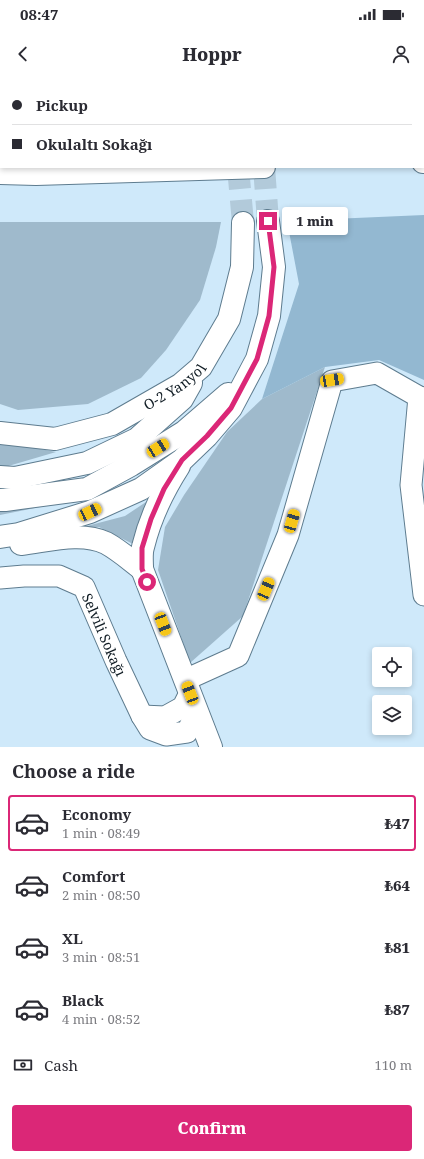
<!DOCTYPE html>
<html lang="en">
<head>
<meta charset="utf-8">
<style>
  body { margin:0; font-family:"Noto Serif",serif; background:#f2f2f3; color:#2b2b33; height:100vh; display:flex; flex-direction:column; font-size:15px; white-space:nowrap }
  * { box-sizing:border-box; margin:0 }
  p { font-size:13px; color:#7c7c81 }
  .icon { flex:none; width:22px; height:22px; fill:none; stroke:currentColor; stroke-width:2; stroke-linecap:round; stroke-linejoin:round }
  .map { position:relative; height:667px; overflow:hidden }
  .side { display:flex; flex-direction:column; background:#fff; flex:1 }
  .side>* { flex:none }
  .hud { position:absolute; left:0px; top:0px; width:424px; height:88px; box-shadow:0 2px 6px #0003; display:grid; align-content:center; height:88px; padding:0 12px; background:#fff }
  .buttons { position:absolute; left:372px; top:567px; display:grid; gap:8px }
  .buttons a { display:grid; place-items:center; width:40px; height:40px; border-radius:4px; background:#fff; box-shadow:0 2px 6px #0003; font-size:20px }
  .end { position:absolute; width:18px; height:18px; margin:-9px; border:5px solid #db2777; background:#fff; box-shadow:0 0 0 2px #fff }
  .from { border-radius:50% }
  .bubble { position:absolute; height:28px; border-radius:4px; background:#fff; box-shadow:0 2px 6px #0003; font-size:13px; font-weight:800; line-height:28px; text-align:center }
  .car { position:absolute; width:12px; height:24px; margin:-12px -6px; border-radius:5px; box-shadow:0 0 3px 1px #0007; background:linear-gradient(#f5c518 24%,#345 0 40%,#f5c518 0 76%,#345 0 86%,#f5c518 0) }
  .hud b { display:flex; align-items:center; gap:14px; height:38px; font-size:15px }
  .hud b+b { border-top:1px solid #e1e1e2 }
  .hud i { width:10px; height:10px; background:#2b2b33 }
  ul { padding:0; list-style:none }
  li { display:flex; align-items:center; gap:12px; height:56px; margin:0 8px 6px; padding:0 4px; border:2px solid transparent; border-radius:4px }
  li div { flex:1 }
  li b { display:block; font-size:15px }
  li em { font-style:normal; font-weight:800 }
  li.selected { border-color:#db2777 }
  li>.icon { width:36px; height:36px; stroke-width:1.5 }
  h2 { padding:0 12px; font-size:18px; line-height:48px }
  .pay { display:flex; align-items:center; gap:10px; height:44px; padding:0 12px; font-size:15px }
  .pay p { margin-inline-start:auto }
  .cta { display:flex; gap:8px; margin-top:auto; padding:8px 12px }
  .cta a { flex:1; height:46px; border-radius:4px; background:#db2777; color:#fff; font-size:16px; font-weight:800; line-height:46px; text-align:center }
  .status { display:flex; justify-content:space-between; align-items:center; height:28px; padding:0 20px; background:#fff; direction:ltr }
  .status svg { height:11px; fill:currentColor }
  header { display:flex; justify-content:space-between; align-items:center; height:52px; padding:0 12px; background:#fff; font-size:18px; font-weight:800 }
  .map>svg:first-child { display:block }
</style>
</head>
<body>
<div class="status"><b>08:47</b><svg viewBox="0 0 49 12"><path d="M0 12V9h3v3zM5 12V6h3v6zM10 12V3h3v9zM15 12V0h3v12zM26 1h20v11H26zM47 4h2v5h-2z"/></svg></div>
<header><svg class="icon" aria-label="back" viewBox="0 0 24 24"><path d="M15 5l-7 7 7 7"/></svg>Hoppr<svg class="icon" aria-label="person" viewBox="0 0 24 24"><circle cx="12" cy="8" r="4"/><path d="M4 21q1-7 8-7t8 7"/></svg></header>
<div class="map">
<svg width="424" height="667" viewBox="0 0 424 667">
  <rect width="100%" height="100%" fill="#cfe9fa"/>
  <g fill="#9fbacc">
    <path d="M0,142H221L216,167L200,220L166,270L141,298L88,324L18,330L0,324Z"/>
    <path d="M325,287L243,536L190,583L158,490L165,447L184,415L227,352L262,319Z"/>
    <path d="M0,361L56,372L5,387H0Z"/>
    <path d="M152,418L137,445V466L99,447H83L125,436Z"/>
    <path d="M40,427L0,435V430Z"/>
  </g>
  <path fill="#93b8d1" d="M424,135V300L379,280L325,287L262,319L299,204L287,141Z"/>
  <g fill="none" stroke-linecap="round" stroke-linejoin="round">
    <g stroke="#b2cada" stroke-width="22" stroke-dasharray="22 11" stroke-linecap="butt">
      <path d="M229,0V1"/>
      <path d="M257,0V1"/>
      <path d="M238,87L243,143"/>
      <path d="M264,87L268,141"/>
    </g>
    <g stroke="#5e7c8f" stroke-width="23">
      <g id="minor">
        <path d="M419,317L411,405L424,515"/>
        <path id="s1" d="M0,498L24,496H59L84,507L116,581L142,636L150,649L166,655L187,652L197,632"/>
        <path d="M185,600L238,576L288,455L332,301L377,293L419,317L424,318"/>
        <path d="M142,636L165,637L183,627L190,613"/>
      </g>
    </g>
    <g stroke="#5e7c8f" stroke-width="24">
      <path id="tertiary" d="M142,489L211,667"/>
    </g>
    <g stroke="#5e7c8f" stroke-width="24">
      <g id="primary">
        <path id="s2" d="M0,353L55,359L112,344L180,305L201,287L229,239L242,187L243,143"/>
        <path d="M0,397L15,398L87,383L137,359L182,319L191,303"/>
        <path d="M0,420H5L87,409L131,385L184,352L228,314"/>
        <path d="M0,457L19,454L90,432L141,409L182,380L207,356L231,328L257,279L269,236L274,187L268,141"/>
        <path d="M21,464C48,461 81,451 106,463C119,470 130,480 142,489"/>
        <path d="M142,489C142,481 141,473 143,467C150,438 163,411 179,386"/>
      </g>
    </g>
    <g stroke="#5e7c8f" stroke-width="24">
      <g id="motorway">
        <path d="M423,15H424"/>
        <path d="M0,22H1"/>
        <path d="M423,82H424"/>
        <path d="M0,93L36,94L264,87"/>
      </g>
    </g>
    <use href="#minor" stroke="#fff" stroke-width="21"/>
    <use href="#tertiary" stroke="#fff" stroke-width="22"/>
    <use href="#primary" stroke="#fff" stroke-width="22"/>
    <use href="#motorway" stroke="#fff" stroke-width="22"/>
  </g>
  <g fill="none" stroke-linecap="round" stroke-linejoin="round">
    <path stroke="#db2777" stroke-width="5" d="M147,502L142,489V468L151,439L164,409L182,380L207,356L231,328L257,279L269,236L274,187L268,141"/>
  </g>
  <g text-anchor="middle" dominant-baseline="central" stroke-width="3" stroke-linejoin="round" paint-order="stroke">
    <g font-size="14" fill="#101c24" stroke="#e7f4fd">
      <text stroke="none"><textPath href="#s2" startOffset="187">O-2 Yanyol</textPath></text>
      <text stroke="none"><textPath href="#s1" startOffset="138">Selvili Sokağı</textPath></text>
    </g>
  </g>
</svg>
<div class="buttons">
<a><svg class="icon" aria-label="locate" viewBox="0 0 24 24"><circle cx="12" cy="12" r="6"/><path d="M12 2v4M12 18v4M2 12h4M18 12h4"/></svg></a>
<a><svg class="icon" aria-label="layers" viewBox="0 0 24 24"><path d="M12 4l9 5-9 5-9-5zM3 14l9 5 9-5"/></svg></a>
</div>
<i class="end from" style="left:147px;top:502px"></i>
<i class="end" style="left:268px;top:141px"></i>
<div class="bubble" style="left:282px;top:127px;width:66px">1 min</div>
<i class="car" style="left:332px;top:300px;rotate:81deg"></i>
<i class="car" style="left:158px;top:368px;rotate:58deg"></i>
<i class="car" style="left:90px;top:432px;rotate:65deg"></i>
<i class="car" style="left:292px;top:441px;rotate:16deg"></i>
<i class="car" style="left:266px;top:509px;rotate:23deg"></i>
<i class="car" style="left:163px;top:544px;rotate:159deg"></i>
<i class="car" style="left:190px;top:613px;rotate:339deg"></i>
<div class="hud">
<b><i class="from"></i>Pickup</b>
<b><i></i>Okulaltı Sokağı</b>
</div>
</div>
<section class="side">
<h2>Choose a ride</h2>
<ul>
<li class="selected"><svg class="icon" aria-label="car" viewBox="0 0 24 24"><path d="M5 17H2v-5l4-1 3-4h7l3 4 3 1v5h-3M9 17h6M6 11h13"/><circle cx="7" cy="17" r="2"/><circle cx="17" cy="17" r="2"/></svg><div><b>Economy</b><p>1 min · 08:49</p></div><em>₺47</em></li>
<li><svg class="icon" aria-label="car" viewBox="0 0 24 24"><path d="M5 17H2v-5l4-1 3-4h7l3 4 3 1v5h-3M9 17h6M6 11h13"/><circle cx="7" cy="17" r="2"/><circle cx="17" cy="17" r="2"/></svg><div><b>Comfort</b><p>2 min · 08:50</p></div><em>₺64</em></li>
<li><svg class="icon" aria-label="car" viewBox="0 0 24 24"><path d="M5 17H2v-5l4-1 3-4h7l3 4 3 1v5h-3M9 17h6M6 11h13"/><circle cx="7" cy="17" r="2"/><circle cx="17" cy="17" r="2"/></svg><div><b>XL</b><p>3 min · 08:51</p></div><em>₺81</em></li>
<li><svg class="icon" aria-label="car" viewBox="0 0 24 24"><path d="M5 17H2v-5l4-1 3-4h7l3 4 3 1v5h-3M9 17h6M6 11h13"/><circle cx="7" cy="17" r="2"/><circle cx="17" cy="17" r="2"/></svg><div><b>Black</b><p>4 min · 08:52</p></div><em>₺87</em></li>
</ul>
<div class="pay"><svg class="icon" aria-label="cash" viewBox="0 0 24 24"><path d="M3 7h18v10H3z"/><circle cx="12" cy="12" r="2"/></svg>Cash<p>110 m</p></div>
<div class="cta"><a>Confirm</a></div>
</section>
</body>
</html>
